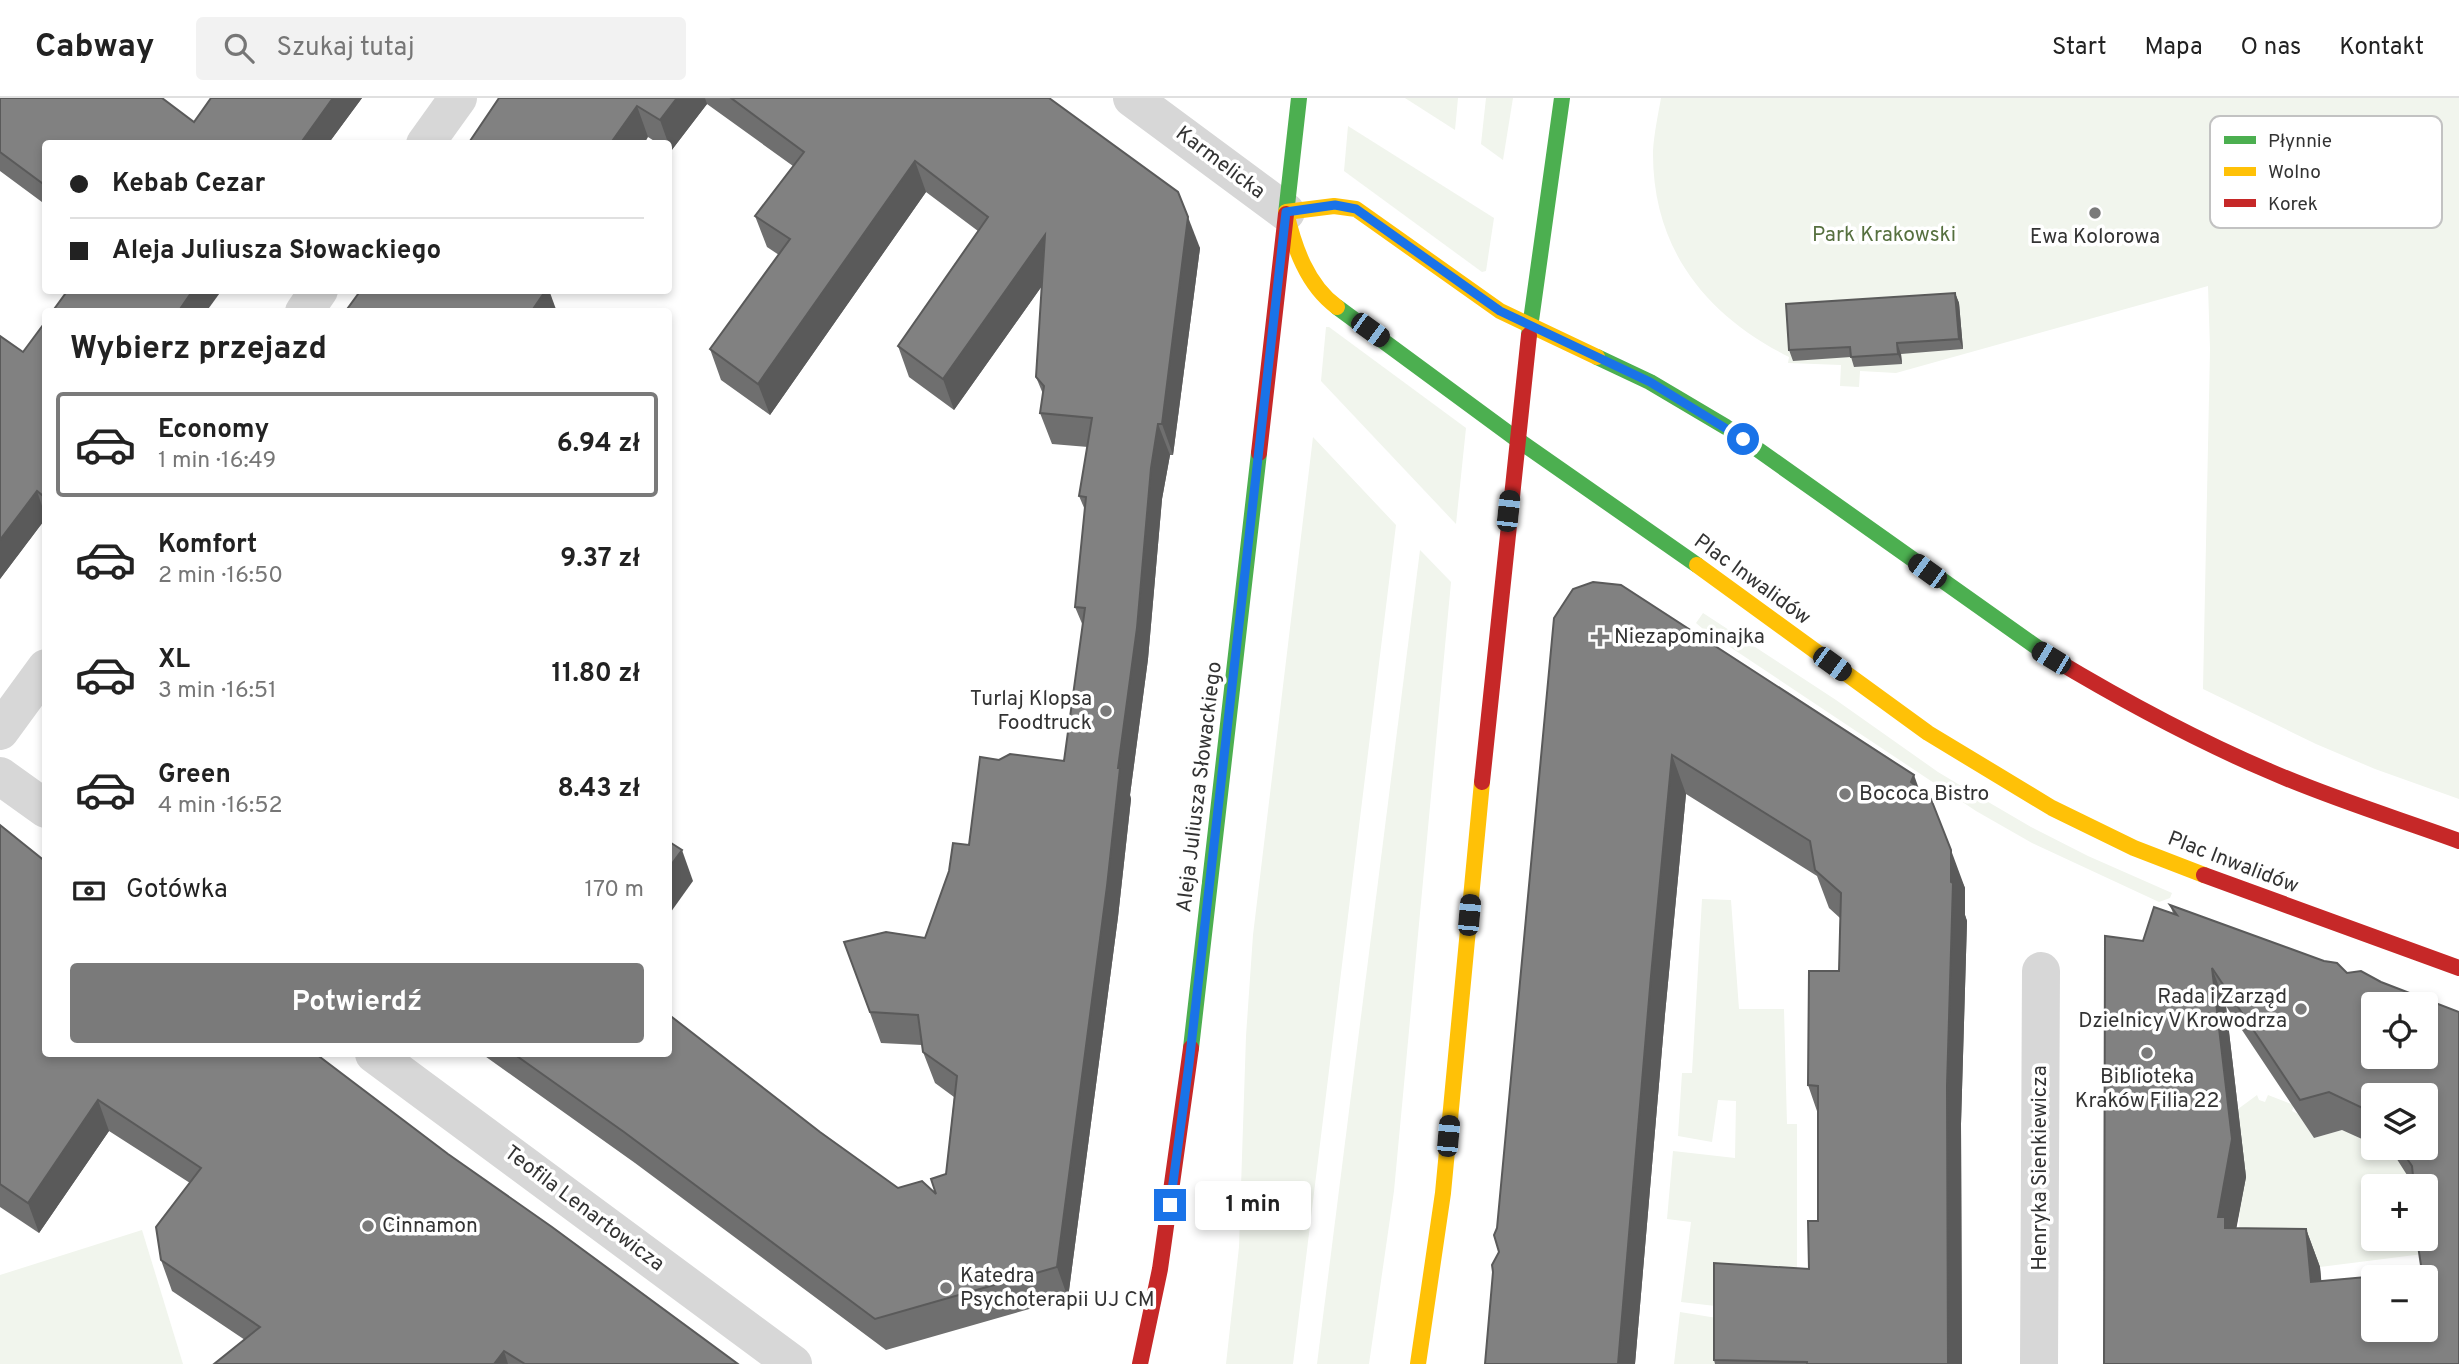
<!DOCTYPE html>
<html lang="pl">
<head>
<meta charset="utf-8">
<style>
  body { margin:0; font-family:Overpass,sans-serif; background:#f2f2f2; color:#222; height:100vh; display:flex; flex-direction:column; font-size:26px; white-space:nowrap }
  * { box-sizing:border-box; margin:0 }
  p { font-size:23px; color:#767676 }
  .icon { flex:none; width:38px; height:38px; fill:none; stroke:currentColor; stroke-width:2; stroke-linecap:round; stroke-linejoin:round }
  .map { position:relative; flex:1; overflow:hidden }
  .sheet { position:absolute; left:42px; top:210px; width:630px; height:749px; display:flex; flex-direction:column; background:#fff; border-radius:7px; box-shadow:0 4px 10px #0003 }
  .sheet>* { flex:none }
  .top-card { position:absolute; left:42px; top:42px; width:630px; height:154px; border-radius:7px; box-shadow:0 4px 10px #0003; display:grid; align-content:center; height:154px; padding:0 28px; background:#fff }
  .buttons { position:absolute; left:2361px; top:894px; display:grid; gap:14px }
  .buttons a { display:grid; place-items:center; width:77px; height:77px; border-radius:7px; background:#fff; box-shadow:0 4px 10px #0003; font-size:35px }
  .end { position:absolute; width:32px; height:32px; margin:-16px; border:9px solid #1a73e8; background:#fff; box-shadow:0 0 0 4px #fff }
  .from { border-radius:50% }
  .bubble { position:absolute; height:49px; border-radius:7px; background:#fff; box-shadow:0 4px 10px #0003; font-size:23px; font-weight:700; line-height:49px; text-align:center }
  .car { position:absolute; width:21px; height:42px; margin:-21px -10px; border-radius:9px; box-shadow:0 0 5px 2px #0007; background:linear-gradient(#222 24%,#8ab4d8 0 40%,#222 0 76%,#8ab4d8 0 86%,#222 0) }
  .top-card b { display:flex; align-items:center; gap:24px; height:66px; font-size:26px }
  .top-card b+b { border-top:2px solid #e0e0e0 }
  .top-card i { width:18px; height:18px; background:#222 }
  ul { padding:0; list-style:none }
  li { display:flex; align-items:center; gap:21px; height:105px; margin:0 14px 10px; padding:0 14px; border:4px solid transparent; border-radius:7px }
  li div { flex:1 }
  li b { display:block; font-size:26px }
  li em { font-style:normal; font-weight:700 }
  li.active { border-color:#7a7a7a }
  li>.icon { width:63px; height:63px; stroke-width:1.5 }
  h2 { padding:0 28px; font-size:32px; line-height:84px }
  .pay { display:flex; align-items:center; gap:18px; height:77px; padding:0 28px; font-size:26px }
  .pay p { margin-inline-start:auto }
  .action { display:flex; gap:14px; margin-top:auto; padding:14px 28px }
  .action a { flex:1; height:80px; border-radius:7px; background:#7a7a7a; color:#fff; font-size:28px; font-weight:700; line-height:80px; text-align:center }
  header { display:flex; align-items:center; gap:42px; box-sizing:border-box; height:98px; padding:0 35px; background:#fff; border-bottom:2px solid #e0e0e0 }
  header strong { font-size:33px }
  nav { display:flex; gap:38px; margin-inline-start:auto; font-size:24px }
  .search { width:490px; height:63px; background:#f2f2f2; display:flex; align-items:center; gap:18px; box-sizing:border-box; padding:0 24px; border-radius:7px; color:#767676; font-size:26px }
  .map>svg:first-child { display:block }
</style>
</head>
<body>
<header>
<strong>Cabway</strong>
<div class="search"><svg class="icon" aria-label="search" viewBox="0 0 24 24"><circle cx="10" cy="10" r="6"/><path d="M15 15l6 6"/></svg>Szukaj tutaj</div>
<nav><a>Start</a><a>Mapa</a><a>O nas</a><a>Kontakt</a></nav>
</header>
<div class="map">
<svg width="2459" height="1266" viewBox="0 0 2459 1266">
  <rect width="100%" height="100%" fill="#fff"/>
  <g fill="#f1f5ed">
    <path d="M1405,0H1458L1455,32Z"/>
    <path d="M1486,0H1513L1503,62L1481,46Z"/>
    <path d="M1661,0H2459V701L2375,671L2316,646L2203,591L2210,251L2208,188L1896,275L1860,273L1859,289L1840,288L1841,267L1788,265L1789,259C1705,217 1652,150 1653,53C1654,36 1658,17 1661,0Z"/>
    <path d="M1348,28L1494,120L1486,173L1482,174L1344,73Z"/>
    <path d="M1326,229H1329L1466,330L1456,426L1321,283Z"/>
    <path d="M1313,339L1396,427L1293,1266H1226L1239,1149L1246,938L1253,837Z"/>
    <path d="M1420,452L1451,484L1394,1093L1369,1266H1317Z"/>
    <path d="M1703,515L1836,602L1938,674L1978,698L2031,729L2088,758L2172,795L2170,800L2159,804L2032,745L1976,713L1703,531L1696,525Z"/>
    <path d="M1702,801L1731,802L1739,911H1784L1787,1026H1797V1174L1728,1266H1674L1680,1214L1723,1221L1724,1209L1681,1204L1691,1124L1667,1121L1673,1053L1735,1060L1736,1003L1718,1002L1712,1044L1678,1038L1682,975H1692Z"/>
    <path d="M2257,997L2259,1002L2265,1004L2268,997L2294,1007L2292,1013L2298,1016L2314,1040L2342,1032L2373,1037V1050H2389L2421,1088H2373V1141H2426L2431,1155L2320,1169L2239,1168L2240,1027L2239,1020L2234,1014Z"/>
    <path d="M142,1132L183,1266H0V1177Z"/>
  </g>
  <g fill="none" stroke-linecap="round" stroke-linejoin="round">
    <g stroke="#d7d7d7" stroke-width="38">
      <path d="M1132,0L1286,114"/>
      <path d="M425,46L458,0"/>
      <path d="M304,214L319,192"/>
      <path d="M0,633L46,570"/>
      <path d="M0,678L46,711"/>
      <path d="M374,956L793,1266"/>
      <path d="M2039,1266L2041,873"/>
    </g>
    <g stroke="#4caf50" stroke-width="16">
      <path d="M1286,116L1299,0"/>
      <path d="M1337,209L1515,340L1697,467"/>
      <path d="M1529,237L1562,0"/>
      <path d="M1597,259L1650,284L1726,329L2052,560"/>
      <path d="M1191,950L1259,355"/>
    </g>
    <g stroke="#ffc107" stroke-width="16">
      <path d="M1337,209C1307,187 1294,149 1286,114L1334,108L1356,111L1500,213L1597,259"/>
      <path d="M1697,467L1928,635L2052,710L2134,750L2204,777"/>
      <path d="M1418,1266L1443,1095L1482,684"/>
    </g>
    <g stroke="#c62828" stroke-width="16">
      <path d="M1259,355L1286,116"/>
      <path d="M2052,560C2122,602 2194,641 2269,673C2330,700 2396,720 2459,743"/>
      <path d="M1482,684L1529,237"/>
      <path d="M2204,777L2459,870"/>
      <path d="M1140,1266L1160,1171L1191,950"/>
    </g>
  </g>
  <g fill="#6f6f6f" fill-rule="evenodd">
    <path d="M0,0L194,24L211,0H362L328,46H46V107L0,73Z"/>
    <path d="M499,0H1049L1200,150L1173,357H1170L1162,401L1148,561L1130,697L1131,701L1118,819L1068,1200L886,1252L635,1065L482,956H668V908L672,919L820,1034L898,1090L936,1096L946,1076L954,999L935,985L923,954L922,947L881,945L844,844L925,840L969,747L999,662L1064,663L1083,528L1075,509L1085,412L1079,398L1088,349L1052,346L1040,315L1043,296L1036,279L1042,188L954,312L909,279L898,248L978,133L926,94L770,317L721,282L710,251L779,157L767,149L755,118L793,68L707,6L671,53L668,52V46H659L648,39Z"/>
    <path d="M1955,195L1959,205L1963,251L1901,256L1902,266L1854,269L1851,259L1793,263L1789,252Z"/>
    <path d="M46,223V420L0,481L23,254Z"/>
    <path d="M1554,520L1920,692L1965,790V817L1967,823L1961,1026L1962,1266H1715L1714,1262L1809,1171L1818,1123V1016L1808,987L1839,873L1840,820L1829,810L1817,778L1686,696L1665,916L1635,1266H1485L1499,1154L1497,1130Z"/>
    <path d="M0,727L46,956L448,1056L738,1266H214L245,1242L172,1193L161,1162L190,1085L109,1033L39,1135L0,1109Z"/>
    <path d="M2170,807L2324,863L2337,865L2347,875L2361,873L2381,884L2459,914V1266H2104L2105,838L2143,843L2154,809L2173,815ZM2373,906H2426V959H2373ZM2226,908L2314,1040L2342,1032L2373,1046V998H2426V1050H2381L2393,1055L2414,1088H2426V1141H2417L2422,1174L2321,1183L2320,1169L2306,1131L2236,1130L2246,1079ZM2373,1180H2426V1232H2373Z"/>
  </g>
  <g fill="#5a5a5a">
    <path d="M333,0H362L328,46H300Z"/>
    <path d="M677,0H705L707,6L671,53L660,22Z"/>
    <path d="M637,8L648,39L644,46H610Z"/>
    <path d="M915,63L926,94L770,317L758,286Z"/>
    <path d="M1188,119L1200,150L1173,357L1162,326Z"/>
    <path d="M1045,137L1056,168L954,312L943,281Z"/>
    <path d="M193,192H222L206,214H178Z"/>
    <path d="M546,192H549L557,214H531Z"/>
    <path d="M1955,195L1959,205L1963,251L1959,241Z"/>
    <path d="M1897,245L1901,256L1902,266L1898,256Z"/>
    <path d="M1158,326L1170,357L1162,401L1148,561L1130,697L1131,701L1118,819L1068,1200L1057,1169L1118,670L1151,370Z"/>
    <path d="M46,392V408L42,397Z"/>
    <path d="M37,393L46,420L0,481V442Z"/>
    <path d="M1672,657L1686,696L1665,916L1635,1266H1618L1651,878Z"/>
    <path d="M1914,677L1928,716L1911,684Z"/>
    <path d="M682,752L693,783L668,818V771Z"/>
    <path d="M1951,752L1965,790V817L1967,823L1961,1026L1962,1266H1948L1947,988Z"/>
    <path d="M2212,870L2226,908L2246,1079L2234,1143L2218,1119Z"/>
    <path d="M98,1002L109,1033L39,1135L28,1105Z"/>
    <path d="M2306,1131L2320,1169L2325,1222L2311,1184Z"/>
    <path d="M504,1253L508,1266H494Z"/>
  </g>
  <g fill="#818181" stroke="#5a5a5a" stroke-width="2" fill-rule="evenodd">
    <path d="M0,0H162L194,24L211,0H333L300,46H46V88L0,54Z"/>
    <path d="M499,0H677L660,22L637,8L610,46H468Z"/>
    <path d="M731,0H1049L1178,94L1188,119L1162,326H1158L1151,370L1137,530L1118,670H1120L1107,788L1057,1169L875,1221L624,1034L514,956H668V916L820,1034L898,1090L922,1083L936,1096L931,1081L946,1076L957,978L923,954L918,917L870,914L844,844L886,834L925,840L949,773L953,745L969,747L980,659L999,662L1010,656L1064,663L1085,510L1075,509L1086,399L1079,398L1092,320L1040,315L1044,288L1036,279L1045,137L943,281L898,248L988,119L915,63L758,286L710,251L790,141L755,118L804,54Z"/>
    <path d="M68,192H193L178,214H52Z"/>
    <path d="M361,192H546L531,214H345Z"/>
    <path d="M1955,195L1959,241L1897,245L1898,256L1851,259L1850,249L1789,252L1786,206Z"/>
    <path d="M46,223V392L42,397L37,393L0,442V238L23,254Z"/>
    <path d="M1593,484L1621,487L1914,677L1911,684L1931,701L1951,752V784L1953,785L1947,988L1948,1266H1807V1264L1714,1262V1165L1809,1171L1808,1123H1818V988L1808,987L1809,873H1839L1841,795L1815,772L1810,743L1672,657L1651,878L1618,1266H1485L1493,1174L1492,1167L1499,1154L1494,1137L1497,1130L1554,520L1573,491Z"/>
    <path d="M0,727L46,764V956H316L448,1056L552,1129L738,1266H525L504,1253L494,1266H214L260,1229L161,1162L156,1129L201,1070L98,1002L28,1105L0,1086Z"/>
    <path d="M668,743L682,752L668,771Z"/>
    <path d="M2170,807L2324,863L2337,865L2347,875L2361,873L2381,884L2459,914V1266H2104L2105,838L2143,843L2154,809L2177,817ZM2212,870L2300,1002L2329,994L2373,1015V998H2426V1050H2400L2412,1068L2414,1088H2426V1141H2417L2422,1174L2311,1184L2306,1131L2225,1130V1119H2218L2232,1041ZM2373,906H2426V959H2373ZM2373,1180H2426V1232H2373Z"/>
  </g>
  <g fill="none" stroke-linecap="round" stroke-linejoin="round">
    <path stroke="#1a73e8" stroke-width="9" d="M1170,1107L1189,966L1286,114L1335,107L1356,111L1500,213L1650,284L1743,341"/>
  </g>
  <g fill="#7a7a7a" stroke="#fff" stroke-width="2.5">
    <circle cx="2095" cy="115" r="7"/>
    <path d="M1596.5 528.5h7v7h7v7h-7v7h-7v-7h-7v-7h7z"/>
    <circle cx="1106" cy="613" r="7"/>
    <circle cx="1845" cy="696" r="7"/>
    <circle cx="2301" cy="911" r="7"/>
    <circle cx="2147" cy="955" r="7"/>
    <circle cx="368" cy="1128" r="7"/>
    <circle cx="946" cy="1190" r="7"/>
  </g>
  <g text-anchor="middle" dominant-baseline="central" stroke-width="7" stroke-linejoin="round" paint-order="stroke">
    <g font-size="21" fill="#333" stroke="#fff">
      <text transform="translate(1220 65) rotate(37)">Karmelicka</text>
      <text transform="translate(1752 482) rotate(36)">Plac Inwalidów</text>
      <text transform="translate(1200 689) rotate(-83)">Aleja Juliusza Słowackiego</text>
      <text transform="translate(2233 765) rotate(21)">Plac Inwalidów</text>
      <text transform="translate(2040 1070) rotate(-90)">Henryka Sienkiewicza</text>
      <text transform="translate(584 1111) rotate(37)">Teofila Lenartowicza</text>
    </g>
    <g font-size="21" fill="#56703f" stroke="#fff">
      <text x="1884" y="137">Park Krakowski</text>
    </g>
    <g font-size="21" fill="#333" stroke="#fff" text-anchor="start">
      <text x="2095" y="139" text-anchor="middle">Ewa Kolorowa</text>
      <text x="1614" y="539">Niezapominajka</text>
      <text x="1092" y="601" text-anchor="end">Turlaj Klopsa<tspan x="1092" dy="24">Foodtruck</tspan></text>
      <text x="1859" y="696">Bococa Bistro</text>
      <text x="2287" y="899" text-anchor="end">Rada i Zarząd<tspan x="2287" dy="24">Dzielnicy V Krowodrza</tspan></text>
      <text x="2147" y="979" text-anchor="middle">Biblioteka<tspan x="2147" dy="24">Kraków Filia 22</tspan></text>
      <text x="382" y="1128">Cinnamon</text>
      <text x="960" y="1178">Katedra<tspan x="960" dy="24">Psychoterapii UJ CM</tspan></text>
    </g>
  </g>
  <rect x="2210" y="18" width="232" height="112" rx="10" fill="#fff" stroke="#c2c2c2" stroke-width="2"/>
  <rect x="2224" y="38" width="32" height="8" fill="#4caf50"/>
  <rect x="2224" y="69" width="32" height="9" fill="#ffc107"/>
  <rect x="2224" y="101" width="32" height="8" fill="#c62828"/>
  <g font-size="19" fill="#333">
    <text x="2268" y="49">Płynnie</text>
    <text x="2268" y="80">Wolno</text>
    <text x="2268" y="112">Korek</text>
  </g>
</svg>
<div class="buttons">
<a><svg class="icon" aria-label="locate" viewBox="0 0 24 24"><circle cx="12" cy="12" r="6"/><path d="M12 2v4M12 18v4M2 12h4M18 12h4"/></svg></a>
<a><svg class="icon" aria-label="layers" viewBox="0 0 24 24"><path d="M12 4l9 5-9 5-9-5zM3 14l9 5 9-5"/></svg></a>
<a>+</a>
<a>−</a>
</div>
<i class="end from" style="left:1743px;top:341px"></i>
<i class="end" style="left:1170px;top:1107px"></i>
<div class="bubble" style="left:1195px;top:1083px;width:116px">1 min</div>
<i class="car" style="left:1370px;top:232px;rotate:126deg"></i>
<i class="car" style="left:1508px;top:413px;rotate:6deg"></i>
<i class="car" style="left:1927px;top:473px;rotate:306deg"></i>
<i class="car" style="left:2051px;top:560px;rotate:301deg"></i>
<i class="car" style="left:1832px;top:566px;rotate:126deg"></i>
<i class="car" style="left:1469px;top:817px;rotate:5deg"></i>
<i class="car" style="left:1448px;top:1038px;rotate:5deg"></i>
<div class="top-card">
<b><i class="from"></i>Kebab Cezar</b>
<b><i></i>Aleja Juliusza Słowackiego</b>
</div>
<section class="sheet">
<h2>Wybierz przejazd</h2>
<ul>
<li class="active"><svg class="icon" aria-label="car" viewBox="0 0 24 24"><path d="M5 17H2v-5l4-1 3-4h7l3 4 3 1v5h-3M9 17h6M6 11h13"/><circle cx="7" cy="17" r="2"/><circle cx="17" cy="17" r="2"/></svg><div><b>Economy</b><p>1 min · 16:49</p></div><em>6.94 zł</em></li>
<li><svg class="icon" aria-label="car" viewBox="0 0 24 24"><path d="M5 17H2v-5l4-1 3-4h7l3 4 3 1v5h-3M9 17h6M6 11h13"/><circle cx="7" cy="17" r="2"/><circle cx="17" cy="17" r="2"/></svg><div><b>Komfort</b><p>2 min · 16:50</p></div><em>9.37 zł</em></li>
<li><svg class="icon" aria-label="car" viewBox="0 0 24 24"><path d="M5 17H2v-5l4-1 3-4h7l3 4 3 1v5h-3M9 17h6M6 11h13"/><circle cx="7" cy="17" r="2"/><circle cx="17" cy="17" r="2"/></svg><div><b>XL</b><p>3 min · 16:51</p></div><em>11.80 zł</em></li>
<li><svg class="icon" aria-label="car" viewBox="0 0 24 24"><path d="M5 17H2v-5l4-1 3-4h7l3 4 3 1v5h-3M9 17h6M6 11h13"/><circle cx="7" cy="17" r="2"/><circle cx="17" cy="17" r="2"/></svg><div><b>Green</b><p>4 min · 16:52</p></div><em>8.43 zł</em></li>
</ul>
<div class="pay"><svg class="icon" aria-label="cash" viewBox="0 0 24 24"><path d="M3 7h18v10H3z"/><circle cx="12" cy="12" r="2"/></svg>Gotówka<p>170 m</p></div>
<div class="action"><a>Potwierdź</a></div>
</section>
</div>
</body>
</html>
